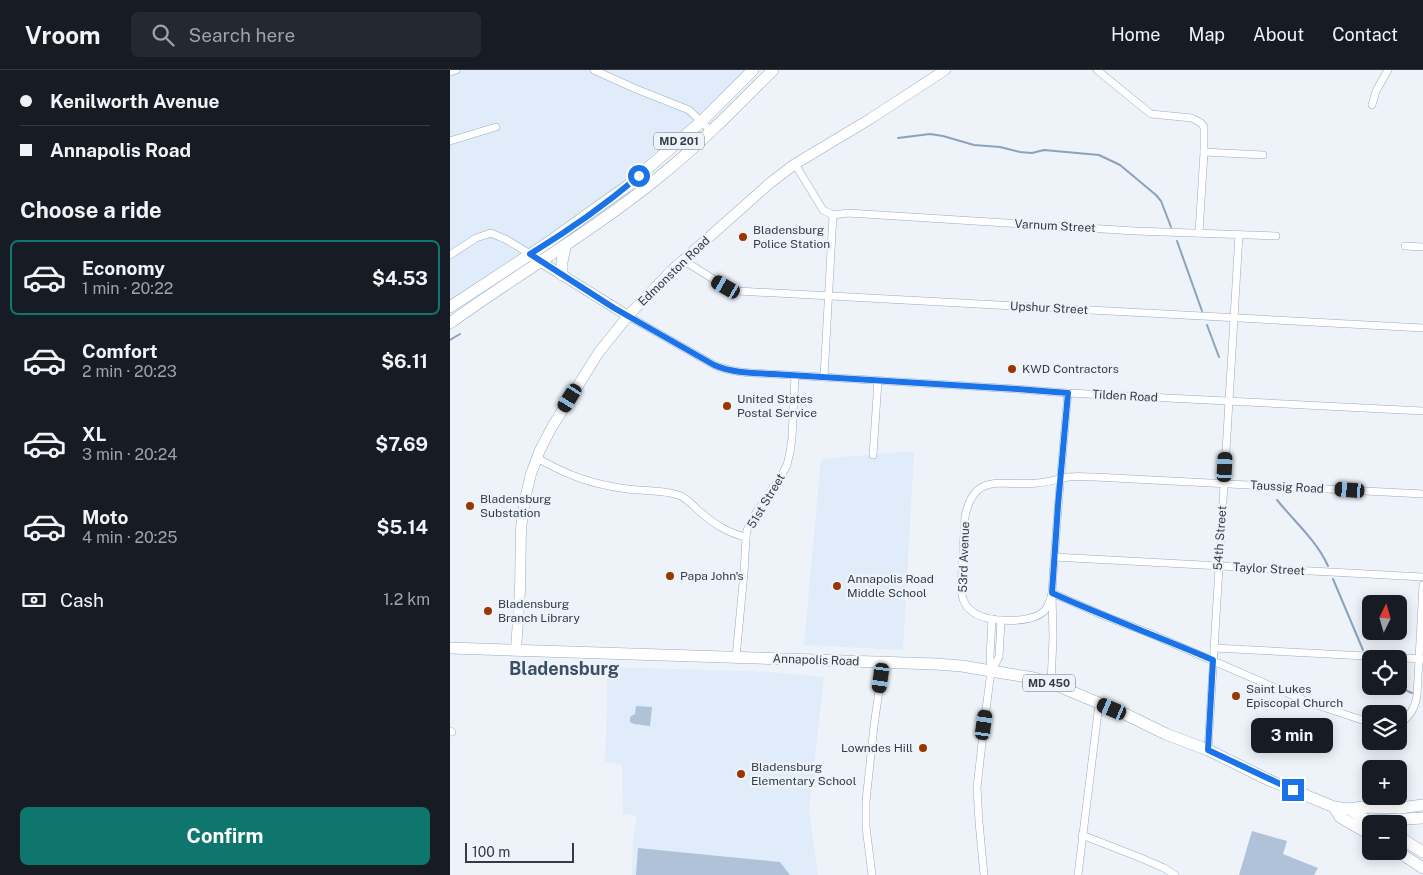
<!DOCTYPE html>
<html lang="en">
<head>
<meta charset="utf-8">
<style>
  body { margin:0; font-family:"Public Sans",sans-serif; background:#242831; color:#f1f3f6; height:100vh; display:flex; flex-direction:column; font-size:19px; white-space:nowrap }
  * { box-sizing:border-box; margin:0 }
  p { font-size:16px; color:#9ea1a6 }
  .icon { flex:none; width:28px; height:28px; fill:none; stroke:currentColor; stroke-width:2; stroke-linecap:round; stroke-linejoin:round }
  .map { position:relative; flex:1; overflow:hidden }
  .details { display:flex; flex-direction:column; background:#171b24; width:450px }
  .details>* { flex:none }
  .hud { display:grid; align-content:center; height:110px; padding:0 20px; background:#171b24 }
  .needle { width:32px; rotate:5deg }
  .tools { position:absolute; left:912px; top:525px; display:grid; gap:10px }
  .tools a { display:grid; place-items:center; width:45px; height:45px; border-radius:8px; background:#171b24; box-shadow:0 2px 12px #0003; font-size:25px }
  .scale { position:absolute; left:15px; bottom:12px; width:109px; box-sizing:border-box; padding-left:5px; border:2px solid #323c47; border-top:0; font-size:14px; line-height:18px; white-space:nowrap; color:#323c47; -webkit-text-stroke:4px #eef3f9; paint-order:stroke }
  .end { position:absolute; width:22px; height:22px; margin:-11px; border:6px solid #1a73e8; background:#fff; box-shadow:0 0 0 2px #fff }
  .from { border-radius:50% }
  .bubble { position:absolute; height:35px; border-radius:8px; background:#171b24; box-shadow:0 2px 12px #0003; font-size:16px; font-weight:700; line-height:35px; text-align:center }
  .car { position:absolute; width:15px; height:30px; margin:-15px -8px; border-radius:6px; box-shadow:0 0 4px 1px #0007; background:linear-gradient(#222 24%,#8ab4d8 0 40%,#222 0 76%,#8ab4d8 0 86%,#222 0) }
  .hud b { display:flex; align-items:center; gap:18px; height:48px; font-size:19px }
  .hud b+b { border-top:1px solid #363941 }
  .hud i { width:12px; height:12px; background:#f1f3f6 }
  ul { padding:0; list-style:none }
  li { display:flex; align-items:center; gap:15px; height:75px; margin:0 10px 8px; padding:0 10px; border:2px solid transparent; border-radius:8px }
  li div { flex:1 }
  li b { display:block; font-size:19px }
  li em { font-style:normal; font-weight:700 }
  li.selected { border-color:#0f766e }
  li>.icon { width:45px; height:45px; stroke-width:1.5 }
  h2 { padding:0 20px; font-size:22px; line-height:60px }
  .pay { display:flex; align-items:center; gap:12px; height:55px; padding:0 20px; font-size:19px }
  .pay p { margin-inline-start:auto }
  .button { display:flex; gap:10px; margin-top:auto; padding:10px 20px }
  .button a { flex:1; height:58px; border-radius:8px; background:#0f766e; color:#fff; font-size:20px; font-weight:700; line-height:58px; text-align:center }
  header { display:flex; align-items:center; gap:30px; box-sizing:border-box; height:70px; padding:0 25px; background:#171b24; border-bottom:1px solid #363941 }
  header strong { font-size:24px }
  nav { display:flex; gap:28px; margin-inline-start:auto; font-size:18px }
  .search { width:350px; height:45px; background:#242831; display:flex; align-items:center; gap:12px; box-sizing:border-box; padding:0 18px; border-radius:8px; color:#9ea1a6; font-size:19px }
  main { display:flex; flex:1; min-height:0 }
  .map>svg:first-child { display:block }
</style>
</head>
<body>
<header>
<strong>Vroom</strong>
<div class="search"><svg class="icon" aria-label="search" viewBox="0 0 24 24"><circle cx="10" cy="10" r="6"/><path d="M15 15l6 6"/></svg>Search here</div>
<nav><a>Home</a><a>Map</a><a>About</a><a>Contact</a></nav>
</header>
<main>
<section class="details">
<div class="hud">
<b><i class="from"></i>Kenilworth Avenue</b>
<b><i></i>Annapolis Road</b>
</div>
<h2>Choose a ride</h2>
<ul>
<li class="selected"><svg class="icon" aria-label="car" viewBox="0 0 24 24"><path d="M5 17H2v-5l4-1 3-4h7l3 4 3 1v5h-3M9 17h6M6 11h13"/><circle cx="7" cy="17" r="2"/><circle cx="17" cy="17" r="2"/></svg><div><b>Economy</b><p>1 min · 20:22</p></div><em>$4.53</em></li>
<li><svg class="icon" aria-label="car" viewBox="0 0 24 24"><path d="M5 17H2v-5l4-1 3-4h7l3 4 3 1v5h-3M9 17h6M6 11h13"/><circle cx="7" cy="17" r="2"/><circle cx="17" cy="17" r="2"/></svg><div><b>Comfort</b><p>2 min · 20:23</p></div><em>$6.11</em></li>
<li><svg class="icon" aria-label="car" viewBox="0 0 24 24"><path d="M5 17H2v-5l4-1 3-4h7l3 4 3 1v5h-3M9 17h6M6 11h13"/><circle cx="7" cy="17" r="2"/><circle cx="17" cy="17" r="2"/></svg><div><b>XL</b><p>3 min · 20:24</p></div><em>$7.69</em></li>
<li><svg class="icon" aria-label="car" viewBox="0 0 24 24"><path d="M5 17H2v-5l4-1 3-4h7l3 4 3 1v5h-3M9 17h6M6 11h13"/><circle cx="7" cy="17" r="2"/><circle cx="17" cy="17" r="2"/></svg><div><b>Moto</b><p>4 min · 20:25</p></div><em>$5.14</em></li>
</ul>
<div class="pay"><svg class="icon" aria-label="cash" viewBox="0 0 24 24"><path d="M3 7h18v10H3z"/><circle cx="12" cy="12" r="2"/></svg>Cash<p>1.2 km</p></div>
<div class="button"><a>Confirm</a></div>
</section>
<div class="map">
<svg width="973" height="805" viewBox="0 0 973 805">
  <rect width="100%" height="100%" fill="#eef3f9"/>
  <g fill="#e0ecfa">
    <path d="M0,0H304L176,117L0,237Z"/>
    <path d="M464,381L453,580L354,575L371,389Z"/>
    <path d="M157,597L319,602L374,607L359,740L368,805H182L183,772L187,746L173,744L172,695L155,692L157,640Z"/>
  </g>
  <g fill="#afc2d7">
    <path d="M186,636L202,637L200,656L184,654L180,652V648L181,646L185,644Z"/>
    <path d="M802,761L837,771L833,784L868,798L864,805H789Z"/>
    <path d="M188,778L330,792L340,805H186Z"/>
  </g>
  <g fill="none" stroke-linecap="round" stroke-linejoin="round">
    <g stroke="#8ba2bd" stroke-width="2">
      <path d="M448,68L480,64L493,66L524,75L550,77L570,82L582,83L594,80L649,85L670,95L706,125L711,131L721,157"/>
      <path d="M727,171L752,241"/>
      <path d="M757,255L769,287"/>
      <path d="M0,270L10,264"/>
      <path d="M827,430C844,451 867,471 878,496"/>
      <path d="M883,509L913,580"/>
      <path d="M918,594L921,600"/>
      <path d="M946,616L962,623"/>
    </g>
    <g stroke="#94acc6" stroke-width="8">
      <g id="street">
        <path d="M144,0L186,19L239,40L262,62"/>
        <path d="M647,0L701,44L742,48L751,53L754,57V82L749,163"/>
        <path d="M0,2L6,0"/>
        <path d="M922,35L926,21L938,0"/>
        <path d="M0,71L46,57"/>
        <path d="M754,82L813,85"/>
        <path d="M345,94L373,140L383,145L398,143L685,161L826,166"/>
        <path d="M955,176L973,177"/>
        <path d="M0,185L26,168L41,163L57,170L80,184"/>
        <path d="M233,190L276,217L288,221L973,258"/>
        <path d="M178,246L264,295C282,303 303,303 323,304L567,319L618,323L973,341"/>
        <path d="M374,307L383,145"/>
        <path d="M618,323C612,390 606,456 602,523C600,530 599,537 594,541C582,554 536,553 523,542C514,536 512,528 511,518L515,447C524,400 554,417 588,413C598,412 608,409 618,407C627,406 636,407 645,407L973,424"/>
        <path d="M423,385L428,311"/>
        <path d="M87,388C119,406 141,414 177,419C194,421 216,420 231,426C238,430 243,435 249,441C263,453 277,463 296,467"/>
        <path d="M604,487L973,507"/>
        <path d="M764,578L973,589"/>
        <path d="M286,587L294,503L296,467L297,460L304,446L330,408L337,395L340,382L342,368L345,306"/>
        <path d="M542,600L549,587L551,550"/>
        <path d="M601,613L603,568L602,523L657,547L699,563L858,632L921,653"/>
        <path d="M949,654C960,647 965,638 967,626L973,515"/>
        <path d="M0,661L2,662"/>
        <path d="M758,680L789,165"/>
        <path d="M632,765L691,788L714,798L725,805"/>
        <path d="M422,805L416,757V731L424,656L433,592"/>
        <path d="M534,805L529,752L527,718L534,655L541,601L540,586L542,549"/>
        <path d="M628,805L649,634"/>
      </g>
    </g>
    <g stroke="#94acc6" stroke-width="11">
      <g id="secondary">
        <path d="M85,188L178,246"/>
        <path d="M66,580L70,520L71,458L75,429L81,404L90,380L102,357L149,282L178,246L221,201L320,113L345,94L420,49L495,0"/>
      </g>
    </g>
    <g stroke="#94acc6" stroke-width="12">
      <g id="primary">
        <path d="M112,205V192L115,177"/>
        <path d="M0,237L99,172L176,117L252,51L303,0"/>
        <path d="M0,253C69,203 143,161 209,107C250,74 286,37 323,0"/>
        <path d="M0,578L486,594L512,596L541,601L584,608L601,613L675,644L716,664L758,680L821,711L884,737L899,739L923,754"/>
        <path d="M884,737L890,747L921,765"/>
        <path d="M899,739L913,737L950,738L973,735"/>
        <path d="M904,755L918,751L973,748"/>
        <path d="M949,767L973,782"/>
        <path d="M947,781L973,798"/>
      </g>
    </g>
    <use href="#street" stroke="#fff" stroke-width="7"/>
    <use href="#secondary" stroke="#fff" stroke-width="10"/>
    <use href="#primary" stroke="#fff" stroke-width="11"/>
  </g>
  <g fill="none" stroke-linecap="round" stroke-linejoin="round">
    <path stroke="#1a73e8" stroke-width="6" d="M189,106C155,135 118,161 80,184L164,238L264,295C282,303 303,303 323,304L567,319L618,323L608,435L602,523C655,547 710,567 763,590L758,680L843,720"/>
  </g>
  <g fill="#9a3600" stroke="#eef3f9" stroke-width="2">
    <circle cx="293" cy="167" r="5"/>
    <circle cx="562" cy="299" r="5"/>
    <circle cx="277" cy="336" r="5"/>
    <circle cx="20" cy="436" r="5"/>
    <circle cx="220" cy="506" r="5"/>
    <circle cx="387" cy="516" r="5"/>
    <circle cx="38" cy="541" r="5"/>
    <circle cx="786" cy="626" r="5"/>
    <circle cx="473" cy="678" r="5"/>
    <circle cx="291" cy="704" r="5"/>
  </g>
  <g text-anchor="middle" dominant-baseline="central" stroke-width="5" stroke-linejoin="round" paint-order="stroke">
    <g fill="#eef3f9" stroke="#6a737c" stroke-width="1">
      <rect x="204" y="62.5" width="50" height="17" rx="4"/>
      <rect x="573" y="604.5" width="52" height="17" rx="4"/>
    </g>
    <g font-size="11" font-weight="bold" fill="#323c47">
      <text x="229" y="71">MD 201</text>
      <text x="599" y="613">MD 450</text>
    </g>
    <g font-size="12" fill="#323c47" stroke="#eef3f9">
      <text transform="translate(605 156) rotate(3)">Varnum Street</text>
      <text transform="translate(224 201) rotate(-44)">Edmonston Road</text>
      <text transform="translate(599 238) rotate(3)">Upshur Street</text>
      <text transform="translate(675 326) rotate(3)">Tilden Road</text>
      <text transform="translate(837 417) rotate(3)">Taussig Road</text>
      <text transform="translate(316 431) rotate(-59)">51st Street</text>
      <text transform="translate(770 468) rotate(-86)">54th Street</text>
      <text transform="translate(514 487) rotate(-88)">53rd Avenue</text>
      <text transform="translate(819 499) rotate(3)">Taylor Street</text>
      <text transform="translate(366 590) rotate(2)">Annapolis Road</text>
    </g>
    <g font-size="12" fill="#323c47" stroke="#eef3f9" text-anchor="start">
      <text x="303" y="160">Bladensburg<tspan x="303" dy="14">Police Station</tspan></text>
      <text x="572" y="299">KWD Contractors</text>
      <text x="287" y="329">United States<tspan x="287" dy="14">Postal Service</tspan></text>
      <text x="30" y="429">Bladensburg<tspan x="30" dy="14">Substation</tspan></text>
      <text x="230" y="506">Papa John's</text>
      <text x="397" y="509">Annapolis Road<tspan x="397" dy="14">Middle School</tspan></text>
      <text x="48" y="534">Bladensburg<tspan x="48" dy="14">Branch Library</tspan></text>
      <text x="796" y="619">Saint Lukes<tspan x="796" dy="14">Episcopal Church</tspan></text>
      <text x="463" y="678" text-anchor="end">Lowndes Hill</text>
      <text x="301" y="697">Bladensburg<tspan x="301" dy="14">Elementary School</tspan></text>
    </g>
    <g font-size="18" font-weight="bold" fill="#3b4f66" stroke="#eef3f9">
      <text x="114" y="598">Bladensburg</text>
    </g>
  </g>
</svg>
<div class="tools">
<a><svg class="needle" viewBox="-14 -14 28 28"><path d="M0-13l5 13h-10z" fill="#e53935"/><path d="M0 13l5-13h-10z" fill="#9ea1a6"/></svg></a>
<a><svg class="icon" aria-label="locate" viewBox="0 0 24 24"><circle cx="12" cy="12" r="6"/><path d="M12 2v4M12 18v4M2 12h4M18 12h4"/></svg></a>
<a><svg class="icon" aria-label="layers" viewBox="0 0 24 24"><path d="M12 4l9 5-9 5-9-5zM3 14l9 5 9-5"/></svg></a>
<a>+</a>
<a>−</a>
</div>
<div class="scale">100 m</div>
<i class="end from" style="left:189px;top:106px"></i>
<i class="end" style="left:843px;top:720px"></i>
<div class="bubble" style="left:801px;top:648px;width:82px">3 min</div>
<i class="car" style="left:276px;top:217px;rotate:300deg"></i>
<i class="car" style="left:120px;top:328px;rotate:212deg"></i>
<i class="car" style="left:775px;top:397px;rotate:3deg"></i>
<i class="car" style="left:900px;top:420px;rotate:274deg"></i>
<i class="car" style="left:431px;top:608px;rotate:188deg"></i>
<i class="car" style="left:662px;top:639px;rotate:293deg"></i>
<i class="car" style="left:534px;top:655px;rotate:8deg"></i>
</div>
</main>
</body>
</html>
